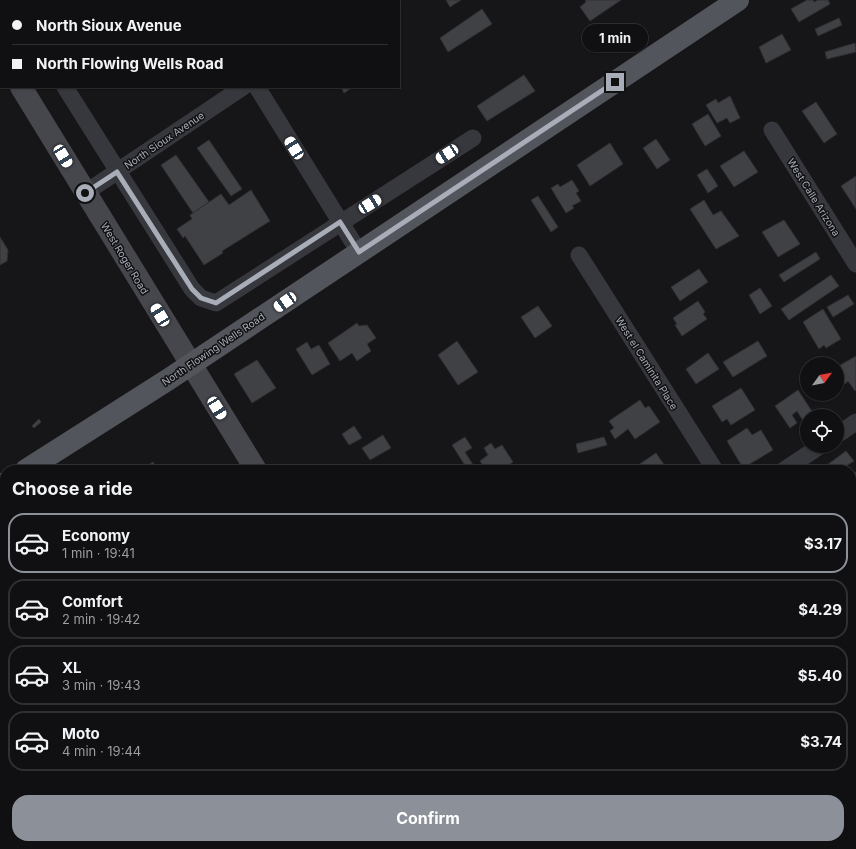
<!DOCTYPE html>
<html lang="en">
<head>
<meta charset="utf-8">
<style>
  body { margin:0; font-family:Inter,sans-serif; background:#1e1e20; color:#f1f3f6; height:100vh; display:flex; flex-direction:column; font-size:15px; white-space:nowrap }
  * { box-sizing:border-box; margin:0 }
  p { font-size:13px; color:#9c9d9f }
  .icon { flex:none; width:22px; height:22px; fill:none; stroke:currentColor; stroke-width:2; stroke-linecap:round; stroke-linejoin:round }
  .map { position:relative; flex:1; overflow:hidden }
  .side { position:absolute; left:0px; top:465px; width:856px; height:384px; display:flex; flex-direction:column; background:#101012; border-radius:16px 16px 0 0; box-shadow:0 1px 3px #0004,0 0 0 1px #303032 }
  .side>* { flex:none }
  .top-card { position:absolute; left:0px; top:0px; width:400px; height:88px; box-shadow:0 1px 3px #0004,0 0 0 1px #303032; display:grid; align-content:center; height:88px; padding:0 12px; background:#101012 }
  .needle { width:26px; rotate:57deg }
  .buttons { position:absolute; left:800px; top:357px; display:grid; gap:8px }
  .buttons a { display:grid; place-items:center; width:44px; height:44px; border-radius:50%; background:#101012; box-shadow:0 1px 3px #0004,0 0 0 1px #303032; font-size:20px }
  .end { position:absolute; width:18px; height:18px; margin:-9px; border:5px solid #a8adb8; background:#111; box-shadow:0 0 0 2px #111 }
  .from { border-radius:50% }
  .bubble { position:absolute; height:28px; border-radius:14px; background:#101012; box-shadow:0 1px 3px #0004,0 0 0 1px #303032; font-size:13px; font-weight:700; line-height:28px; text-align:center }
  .car { position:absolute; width:12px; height:24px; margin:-12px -6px; border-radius:5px; box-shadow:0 0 3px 1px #0007; background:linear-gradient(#fff 24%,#345 0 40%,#fff 0 76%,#345 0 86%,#fff 0) }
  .top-card b { display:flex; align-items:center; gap:14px; height:38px; font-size:15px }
  .top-card b+b { border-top:1px solid #303032 }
  .top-card i { width:10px; height:10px; background:#f1f3f6 }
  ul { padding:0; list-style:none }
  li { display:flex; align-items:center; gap:12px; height:60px; margin:0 8px 6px; padding:0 4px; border:2px solid #303032; border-radius:16px }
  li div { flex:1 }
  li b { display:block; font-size:15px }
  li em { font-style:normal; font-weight:700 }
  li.current { border-color:#8c9099 }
  li>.icon { width:36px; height:36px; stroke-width:1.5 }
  h2 { padding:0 12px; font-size:18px; line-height:48px }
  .primary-button { display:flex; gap:8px; margin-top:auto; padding:8px 12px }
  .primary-button a { flex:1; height:46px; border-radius:16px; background:#8c9099; color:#fff; font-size:16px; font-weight:700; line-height:46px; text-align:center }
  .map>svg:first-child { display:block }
</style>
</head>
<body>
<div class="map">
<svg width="856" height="849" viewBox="0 0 856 849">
  <rect width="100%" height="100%" fill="#161618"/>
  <g fill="#1e261f">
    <path d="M378,844H401L405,849H381Z"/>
    <path d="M431,844H457L460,849H435Z"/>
  </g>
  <g fill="#404145" stroke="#303034">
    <path d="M446,0H461L450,7Z"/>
    <path d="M585,0H621L590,21L580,7L586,2Z"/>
    <path d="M807,0H813L814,2L818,0H828L830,4L799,22L791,9Z"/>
    <path d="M482,9L492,24L448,52L440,38Z"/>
    <path d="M839,18L842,25L818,36L815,29Z"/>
    <path d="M782,34L791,50L766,63L759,47Z"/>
    <path d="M855,43L856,52L827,59L825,52Z"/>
    <path d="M524,75L535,91L487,121L477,106Z"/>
    <path d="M341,87H353L344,93Z"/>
    <path d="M730,96L740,118L730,123L727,118L717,123L706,105L716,99L718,103Z"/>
    <path d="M816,102L837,134L824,143L802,111Z"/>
    <path d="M708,114L721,136L705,146L692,124Z"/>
    <path d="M656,139L670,160L657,169L643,148Z"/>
    <path d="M209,140L242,189L231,196L197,148Z"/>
    <path d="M610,143L623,164L590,186L577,165Z"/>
    <path d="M744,151L758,172L734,187L720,166Z"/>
    <path d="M176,155L209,202L193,213L161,165Z"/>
    <path d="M707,169L718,186L708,193L697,175Z"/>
    <path d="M856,176V209L841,186Z"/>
    <path d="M572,180L579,191L576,193L581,201L572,206L574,208L566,213L551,188L558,184L560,187Z"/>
    <path d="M251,190L270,221L222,251L223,253L204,265L185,236L183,238L177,229L192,219L190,215L221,194L229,205Z"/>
    <path d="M538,196L558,227L551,232L531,200Z"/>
    <path d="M704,200L713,215L721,211L739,236L716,249L690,209Z"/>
    <path d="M784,220L800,244L778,257L762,232Z"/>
    <path d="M0,237L8,250L7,261L0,265Z"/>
    <path d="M816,252L820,259L784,282L779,275Z"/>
    <path d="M699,269L708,282L680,301L671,287Z"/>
    <path d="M831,275L839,286L789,320L781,309Z"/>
    <path d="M760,288L772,306L760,314L749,295Z"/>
    <path d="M848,295L854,304L833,317L827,307Z"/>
    <path d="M698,301L705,312L703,314L707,319L682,336L675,325L677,324L673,318Z"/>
    <path d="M538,306L552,326L535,338L521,317Z"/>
    <path d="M823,309L841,339L826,348L824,345L819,349L803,322Z"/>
    <path d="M357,323L359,326L367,325L376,338L367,344L371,351L357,361L352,353L340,361L328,343Z"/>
    <path d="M457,341L478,372L458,385L438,355Z"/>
    <path d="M758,341L767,356L733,377L723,362Z"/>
    <path d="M307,342L311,349L319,345L330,364L312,375L296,349Z"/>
    <path d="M708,353L719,369L696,384L686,369Z"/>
    <path d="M856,356V390L855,391L848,381L845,384L837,372V367Z"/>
    <path d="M257,360L276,388L252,403L234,374Z"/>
    <path d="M741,388L755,410L731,425L727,419L722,422L712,406Z"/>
    <path d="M798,390L815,416H807V427L797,411L792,415L797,423L790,428L775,406Z"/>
    <path d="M640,400L645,408L649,406L660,422L635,439L628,429L615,439L610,431L614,428L609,421Z"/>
    <path d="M39,419L41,422L34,428L32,426Z"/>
    <path d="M354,426L362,438L349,445L342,434Z"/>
    <path d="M747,428L752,435L761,430L773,450L743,468L727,441Z"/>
    <path d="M383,435L391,448L370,460L362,448Z"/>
    <path d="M465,437L472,448L465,452L475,468L472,470H468L452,445Z"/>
    <path d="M604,437L607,445L578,453L576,444Z"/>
    <path d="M491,443L495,449L502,445L513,462L507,466L510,470H486L480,461L488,455L484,448Z"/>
    <path d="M846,451L854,461L840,470H825L823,468Z"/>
    <path d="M656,453L667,469L665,470H631Z"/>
    <path d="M153,462L158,470H141Z"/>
    <path d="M856,472V483L851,487V475Z"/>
    <path d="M856,492V508L854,505L851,508V497Z"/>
    <path d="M851,522L856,531V553L851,556Z"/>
    <path d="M855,561L856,597L855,598L851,592V563Z"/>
    <rect x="0" y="591" width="5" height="27"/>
    <path d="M851,594L856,602L851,606Z"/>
    <path d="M851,655L856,660V671L851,666Z"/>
    <path d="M856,727V740L851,737Z"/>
    <path d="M1,756L5,763V796L1,799Z"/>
    <path d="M851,761H856V794L851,793Z"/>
    <path d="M38,844H72L76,849H37L35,846Z"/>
    <path d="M267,844H298L302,849H270Z"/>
    <path d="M347,844H378L381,849H350Z"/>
    <path d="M401,844H431L435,849H405Z"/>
    <path d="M547,844H616L608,849H550Z"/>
    <path d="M689,844H723L719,849L714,848L696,849Z"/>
    <path d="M801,844H838L841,849H805Z"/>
  </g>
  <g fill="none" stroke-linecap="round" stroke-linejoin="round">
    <g stroke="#37383d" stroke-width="17">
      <path d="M12,0L13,1"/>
      <path d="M204,0L205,1"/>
      <path d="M372,1L374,0"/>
      <path d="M0,73H1"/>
      <path d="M65,87L192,289L201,298L216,303L473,138"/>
      <path d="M257,87L359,252"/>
      <path d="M772,130L856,264"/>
      <path d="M85,193L243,87"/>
      <path d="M579,255L715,470"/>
      <path d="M837,435L856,422"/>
      <path d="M784,470L820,446"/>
      <path d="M110,844L113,849"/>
      <path d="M223,844L226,849"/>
      <path d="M133,849L141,844"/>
    </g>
    <g stroke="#45474d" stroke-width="22">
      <path d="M0,53L1,55"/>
      <path d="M21,87L256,470"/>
      <path d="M490,844L494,849"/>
    </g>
    <g stroke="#53555c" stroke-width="22">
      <path d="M26,470L169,379L738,0"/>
      <path d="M0,486L5,483"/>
    </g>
  </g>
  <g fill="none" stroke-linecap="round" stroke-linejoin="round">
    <path stroke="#a8adb8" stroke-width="5" d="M85,193L117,172L192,289L201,298L216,303L340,222L359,252L615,82"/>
  </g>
  <g text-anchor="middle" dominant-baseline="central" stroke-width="3" stroke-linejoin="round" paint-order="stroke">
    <g font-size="10" fill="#a8adb8" stroke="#111113">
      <text transform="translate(164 140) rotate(-34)">North Sioux Avenue</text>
      <text transform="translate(814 197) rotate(58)">West Calle Arizona</text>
      <text transform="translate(125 258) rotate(59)">West Roger Road</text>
      <text transform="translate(213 349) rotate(-34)">North Flowing Wells Road</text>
      <text transform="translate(647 363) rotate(58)">West el Caminita Place</text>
    </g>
  </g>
</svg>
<div class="buttons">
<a><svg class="needle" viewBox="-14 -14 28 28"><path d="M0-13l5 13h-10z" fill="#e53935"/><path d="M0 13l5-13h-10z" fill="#9c9d9f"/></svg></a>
<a><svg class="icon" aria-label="locate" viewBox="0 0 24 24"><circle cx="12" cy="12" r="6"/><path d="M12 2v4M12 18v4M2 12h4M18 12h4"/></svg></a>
</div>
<i class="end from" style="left:85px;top:193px"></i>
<i class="end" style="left:615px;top:82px"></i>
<div class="bubble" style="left:582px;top:24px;width:66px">1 min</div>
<i class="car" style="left:294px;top:148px;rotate:328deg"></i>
<i class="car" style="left:447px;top:154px;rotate:237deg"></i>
<i class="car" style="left:63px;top:156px;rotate:149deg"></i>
<i class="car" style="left:370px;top:204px;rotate:58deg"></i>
<i class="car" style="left:285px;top:302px;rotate:236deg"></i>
<i class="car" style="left:160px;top:315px;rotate:329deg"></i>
<i class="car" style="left:217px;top:408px;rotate:148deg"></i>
<div class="top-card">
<b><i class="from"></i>North Sioux Avenue</b>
<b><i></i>North Flowing Wells Road</b>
</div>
<section class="side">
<h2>Choose a ride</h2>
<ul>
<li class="current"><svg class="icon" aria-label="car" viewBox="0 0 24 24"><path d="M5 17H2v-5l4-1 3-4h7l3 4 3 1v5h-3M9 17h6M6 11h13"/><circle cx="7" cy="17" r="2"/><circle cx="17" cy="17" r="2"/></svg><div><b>Economy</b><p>1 min · 19:41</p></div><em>$3.17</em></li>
<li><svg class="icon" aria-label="car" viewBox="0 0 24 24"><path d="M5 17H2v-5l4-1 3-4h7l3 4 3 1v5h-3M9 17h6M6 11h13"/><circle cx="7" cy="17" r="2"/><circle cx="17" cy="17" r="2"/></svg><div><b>Comfort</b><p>2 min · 19:42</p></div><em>$4.29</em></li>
<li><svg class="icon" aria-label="car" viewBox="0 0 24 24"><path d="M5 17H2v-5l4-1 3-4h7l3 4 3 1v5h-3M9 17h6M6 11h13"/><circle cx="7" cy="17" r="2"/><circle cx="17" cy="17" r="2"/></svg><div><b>XL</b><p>3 min · 19:43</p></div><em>$5.40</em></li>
<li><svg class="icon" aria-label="car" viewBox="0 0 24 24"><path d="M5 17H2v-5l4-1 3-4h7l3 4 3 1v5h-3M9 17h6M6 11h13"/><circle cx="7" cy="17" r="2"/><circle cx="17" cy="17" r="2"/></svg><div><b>Moto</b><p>4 min · 19:44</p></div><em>$3.74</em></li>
</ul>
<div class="primary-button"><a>Confirm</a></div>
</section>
</div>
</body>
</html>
